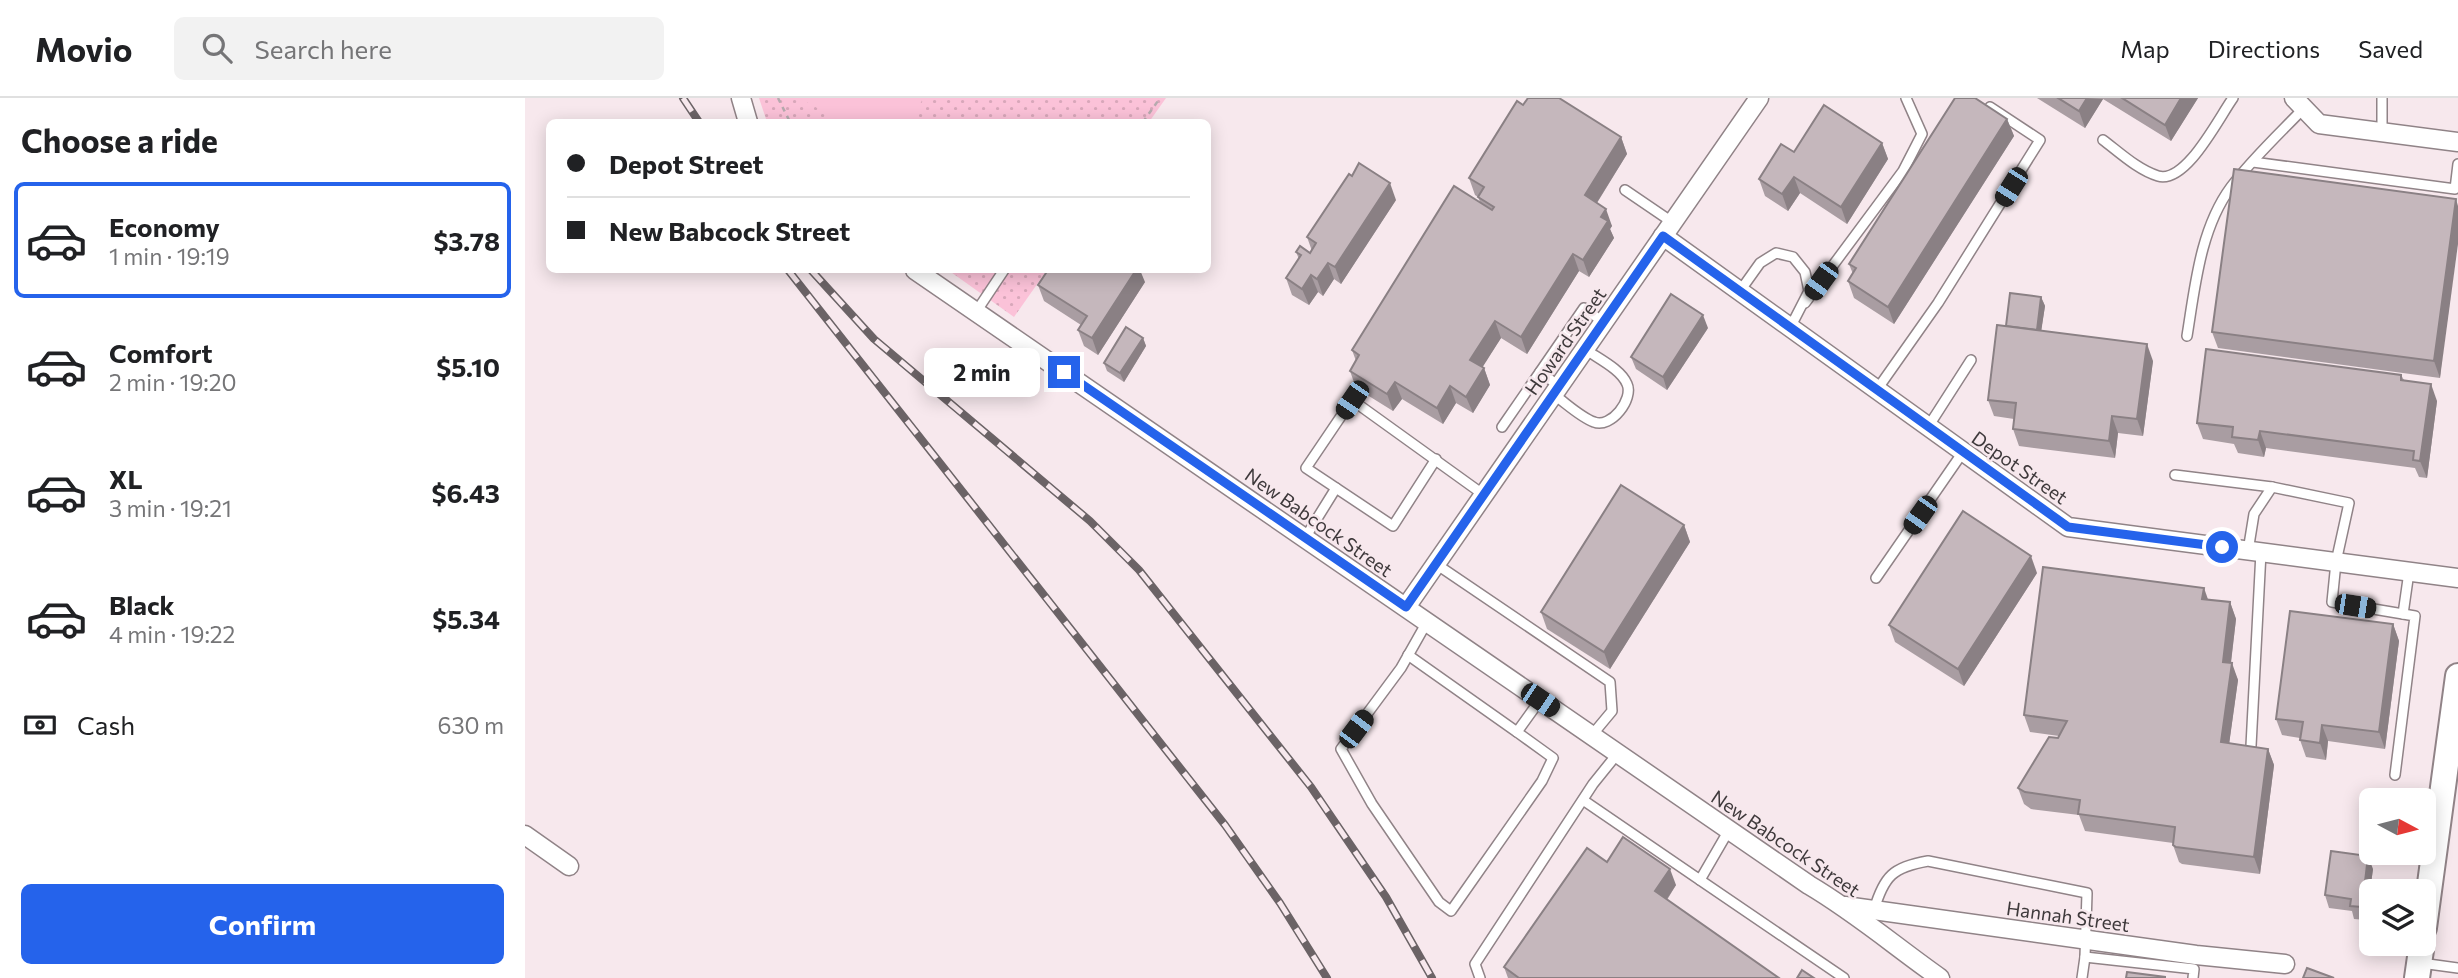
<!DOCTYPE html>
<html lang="en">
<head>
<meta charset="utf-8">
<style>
  body { margin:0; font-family:Commissioner,sans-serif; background:#f2f2f2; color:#202124; height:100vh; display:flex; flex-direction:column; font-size:26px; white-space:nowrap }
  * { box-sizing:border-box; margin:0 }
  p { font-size:23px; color:#757577 }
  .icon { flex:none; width:38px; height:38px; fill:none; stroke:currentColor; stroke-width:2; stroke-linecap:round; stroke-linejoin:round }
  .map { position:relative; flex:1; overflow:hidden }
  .drawer { display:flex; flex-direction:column; background:#fff; width:525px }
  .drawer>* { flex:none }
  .top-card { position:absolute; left:21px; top:21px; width:665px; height:154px; border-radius:10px; box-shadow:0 4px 18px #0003; display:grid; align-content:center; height:154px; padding:0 21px; background:#fff }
  .needle { width:46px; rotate:97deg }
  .fabs { position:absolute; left:1834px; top:690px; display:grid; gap:14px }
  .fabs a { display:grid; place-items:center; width:77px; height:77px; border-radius:10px; background:#fff; box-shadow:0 4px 18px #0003; font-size:35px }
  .end { position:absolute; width:32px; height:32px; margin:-16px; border:9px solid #2563eb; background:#fff; box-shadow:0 0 0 4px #fff }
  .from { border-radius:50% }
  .bubble { position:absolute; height:49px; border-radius:10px; background:#fff; box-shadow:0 4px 18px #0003; font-size:23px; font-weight:700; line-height:49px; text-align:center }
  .car { position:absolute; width:21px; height:42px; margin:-21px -10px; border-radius:9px; box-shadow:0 0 5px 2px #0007; background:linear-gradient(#222 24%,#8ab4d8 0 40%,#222 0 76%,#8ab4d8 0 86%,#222 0) }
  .top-card b { display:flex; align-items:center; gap:24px; height:66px; font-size:26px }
  .top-card b+b { border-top:2px solid #e0e0e0 }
  .top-card i { width:18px; height:18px; background:#202124 }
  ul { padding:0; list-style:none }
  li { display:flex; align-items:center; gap:21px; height:116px; margin:0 14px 10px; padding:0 7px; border:4px solid transparent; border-radius:10px }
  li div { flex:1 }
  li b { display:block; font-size:26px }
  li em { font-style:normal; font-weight:700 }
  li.active { border-color:#2563eb }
  li>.icon { width:63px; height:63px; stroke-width:1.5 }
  h2 { padding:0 21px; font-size:32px; line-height:84px }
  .pay { display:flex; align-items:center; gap:18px; height:77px; padding:0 21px; font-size:26px }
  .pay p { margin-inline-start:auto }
  .action { display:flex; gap:14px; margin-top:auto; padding:14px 21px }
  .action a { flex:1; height:80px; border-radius:10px; background:#2563eb; color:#fff; font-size:28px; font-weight:700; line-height:80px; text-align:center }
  header { display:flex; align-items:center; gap:42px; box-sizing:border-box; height:98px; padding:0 35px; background:#fff; border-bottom:2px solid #e0e0e0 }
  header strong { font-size:33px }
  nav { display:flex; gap:38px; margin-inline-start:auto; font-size:24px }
  .search { width:490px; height:63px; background:#f2f2f2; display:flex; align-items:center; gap:18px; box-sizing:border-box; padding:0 24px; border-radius:10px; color:#757577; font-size:26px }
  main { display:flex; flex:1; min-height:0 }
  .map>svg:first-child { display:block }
</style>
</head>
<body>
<header>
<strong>Movio</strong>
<div class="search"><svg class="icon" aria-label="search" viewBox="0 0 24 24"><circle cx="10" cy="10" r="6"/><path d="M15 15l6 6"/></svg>Search here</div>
<nav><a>Map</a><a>Directions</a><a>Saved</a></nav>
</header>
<main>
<section class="drawer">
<h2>Choose a ride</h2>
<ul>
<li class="active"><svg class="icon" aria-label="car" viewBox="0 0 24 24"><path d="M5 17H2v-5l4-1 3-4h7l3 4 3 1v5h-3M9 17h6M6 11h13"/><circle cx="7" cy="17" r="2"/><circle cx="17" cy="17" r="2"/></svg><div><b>Economy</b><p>1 min · 19:19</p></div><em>$3.78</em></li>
<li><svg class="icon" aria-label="car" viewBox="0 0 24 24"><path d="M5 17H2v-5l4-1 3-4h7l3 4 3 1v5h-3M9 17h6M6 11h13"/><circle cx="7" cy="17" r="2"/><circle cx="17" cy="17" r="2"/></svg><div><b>Comfort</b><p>2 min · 19:20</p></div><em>$5.10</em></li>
<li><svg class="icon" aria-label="car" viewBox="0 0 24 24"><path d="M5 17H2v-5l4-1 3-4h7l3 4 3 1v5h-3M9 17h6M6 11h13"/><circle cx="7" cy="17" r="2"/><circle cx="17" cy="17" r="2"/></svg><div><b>XL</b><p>3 min · 19:21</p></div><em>$6.43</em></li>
<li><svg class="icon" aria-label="car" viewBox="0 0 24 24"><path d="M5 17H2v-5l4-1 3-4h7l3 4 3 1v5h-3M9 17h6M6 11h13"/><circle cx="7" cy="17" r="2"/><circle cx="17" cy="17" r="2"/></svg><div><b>Black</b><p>4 min · 19:22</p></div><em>$5.34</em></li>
</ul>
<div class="pay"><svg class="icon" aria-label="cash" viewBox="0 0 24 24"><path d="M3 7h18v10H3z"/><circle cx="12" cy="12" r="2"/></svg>Cash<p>630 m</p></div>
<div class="action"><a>Confirm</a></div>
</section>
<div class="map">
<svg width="1933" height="880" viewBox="0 0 1933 880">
  <defs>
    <pattern id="grass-dots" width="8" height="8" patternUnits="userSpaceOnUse" patternTransform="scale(1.75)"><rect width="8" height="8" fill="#fbc2d8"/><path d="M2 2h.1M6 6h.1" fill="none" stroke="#d8a7ba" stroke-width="1.8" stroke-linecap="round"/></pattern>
  </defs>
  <rect width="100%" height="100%" fill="#f7e8ed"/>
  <g fill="url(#grass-dots)">
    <path d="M234,0H641L624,24H242Z"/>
    <path d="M423,172H522L489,219Z"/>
  </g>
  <path fill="#fbc2d8" d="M274,0H398L387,24H318Z"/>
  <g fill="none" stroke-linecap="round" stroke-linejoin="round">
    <g stroke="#908387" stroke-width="12">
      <g id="lane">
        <path d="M1857,0V34"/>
        <path d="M1578,42C1594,54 1613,72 1633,78C1661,86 1693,21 1708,0"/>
        <path d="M1728,64L1930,91L1933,66"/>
        <path d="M1100,92L1147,124"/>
        <path d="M1215,193L1235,165L1251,155L1268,159L1280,174L1284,193L1265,230"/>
        <path d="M1280,205L1378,73L1397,36L1381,0"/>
        <path d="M451,214L479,172"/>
        <path d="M1662,238C1670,189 1675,131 1706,89C1727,61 1754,36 1779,10"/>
        <path d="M1015,274L1059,210L1078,224"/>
        <path d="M1351,293L1413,205L1515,42L1465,9"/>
        <path d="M1028,296C1041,305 1055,319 1069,324C1086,331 1109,301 1102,286C1096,271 1072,260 1060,251"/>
        <path d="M977,329L1015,274L1034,288"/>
        <path d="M1403,329L1446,262"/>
        <path d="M1650,377L1747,389"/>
        <path d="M811,390L868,428L911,361"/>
        <path d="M780,440L811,390L781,370L827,302L959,397"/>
        <path d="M1723,453L1729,416L1747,389L1824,405L1811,464L1807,504L1890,518L1870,677"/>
        <path d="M911,466L1085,584L1087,613L1067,637"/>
        <path d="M1351,480L1438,354"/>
        <path d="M1878,516L1884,474"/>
        <path d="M902,524L876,570L816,651L847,706L914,804L926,813L1017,683L1028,660L992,634L1015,602"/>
        <path d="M883,557L992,634"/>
        <path d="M1726,648L1736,454"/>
        <path d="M1058,702L1175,782L1204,732"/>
        <path d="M1175,782L1319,880"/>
        <path d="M1349,812C1359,778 1368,769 1403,763L1562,795L1560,859"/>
        <path d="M1896,865L1933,870"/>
        <path d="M955,880L950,866L1068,686L1093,655"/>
        <path d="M1557,880L1560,859L1669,871L1668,880"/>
      </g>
    </g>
    <g stroke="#908387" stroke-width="21">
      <g id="street">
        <path d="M216,0L223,24"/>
        <path d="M1769,0L1794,26L1933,44"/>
        <path d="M1138,138L1543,429L1933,480"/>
        <path d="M390,172L1284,787C1330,814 1371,849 1415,880"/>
        <path d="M881,509L1234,0"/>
        <path d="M0,737L44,768"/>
        <path d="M1320,808L1671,857L1760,866"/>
      </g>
    </g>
    <g stroke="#908387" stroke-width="28">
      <g id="secondary">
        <path d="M1899,830L1933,578"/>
        <path d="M1892,880L1897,845"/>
      </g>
    </g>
    <g stroke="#b6aaae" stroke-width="2.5" stroke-dasharray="5 5" stroke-linecap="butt">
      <path d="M253,0L265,24"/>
      <path d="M618,24L635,0"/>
    </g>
    <use href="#lane" stroke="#fff" stroke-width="9"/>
    <use href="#street" stroke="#fff" stroke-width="18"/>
    <use href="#secondary" stroke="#fff" stroke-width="24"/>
    <g stroke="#6b6366" stroke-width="8">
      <g id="rail">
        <path d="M158,0L174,24"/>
        <path d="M263,172L700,727L755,805L802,880"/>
        <path d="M286,172L349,241L565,423L614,472L786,689L861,799L907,880"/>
      </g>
    </g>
    <use href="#rail" stroke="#f7e8ed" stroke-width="5" stroke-dasharray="16" stroke-linecap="butt"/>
  </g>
  <g fill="#a99da2">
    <path d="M1512,0H1673L1646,43L1578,1L1560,30Z"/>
    <path d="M998,7L1096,39L1102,56L1072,105L1087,128L1085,131L1089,140L1064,179L1054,173L1002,256L976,240L957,269L959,270L965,287L948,315L931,305L918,326L877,301L868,313L831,290L825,273L831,263L827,252L955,104L953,99L950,97L944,80Z"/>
    <path d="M1482,21L1489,38L1369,226L1329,200L1323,183L1328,176L1324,166Z"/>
    <path d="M1357,45L1363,61L1322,126L1275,95L1263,113L1240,98L1234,81L1269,54Z"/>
    <path d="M1931,101L1915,280L1693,250L1687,234Z"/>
    <path d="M871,102L816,186L809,181L798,198L793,194L784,207L767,197L761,180L774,161L771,154L785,155L787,153L782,139Z"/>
    <path d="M620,184L573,257L559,248L553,232L556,227L519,203L513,187Z"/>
    <path d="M1516,199L1520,208L1516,233L1628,263L1618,338L1593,335L1590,360L1494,348L1488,331L1489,321L1469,318L1463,302Z"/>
    <path d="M1183,230L1142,292L1111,271L1106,259Z"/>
    <path d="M618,240L621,248L599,284L582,273L579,265Z"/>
    <path d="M1876,277L1879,282L1912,303L1902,380L1894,379L1890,370L1741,350L1739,359L1713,355L1709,346L1678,341L1672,325Z"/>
    <path d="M1159,427L1165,444L1085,571L1022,531L1016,514Z"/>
    <path d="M1512,475L1439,588L1370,544L1364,527Z"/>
    <path d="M1683,502L1705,504L1711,521L1706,565L1713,582L1704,646L1743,651L1749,667L1735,776L1657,766L1654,764L1648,747V745L1560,733L1554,717L1506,711L1499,706L1493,690L1534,638L1505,634L1499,617Z"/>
    <path d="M1868,526L1874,543L1860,651L1803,643L1801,662L1781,659L1775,642V640L1757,637L1751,621Z"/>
    <path d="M1082,764L1151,787L1142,802L1254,880H983L979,869Z"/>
    <path d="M1848,771L1841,822L1829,821L1827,813L1804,810L1800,797Z"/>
  </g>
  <g fill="#8a8084">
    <path d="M1562,0L1578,1L1560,30L1554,13Z"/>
    <path d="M1656,0H1673L1646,43L1640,27Z"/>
    <path d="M1482,21L1489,38L1369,226L1363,209Z"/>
    <path d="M1096,39L1102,56L1066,114L1060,97Z"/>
    <path d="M1357,45L1363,61L1322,126L1316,109Z"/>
    <path d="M1269,79L1275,95L1263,113L1257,96Z"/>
    <path d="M865,85L871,102L816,186L810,169Z"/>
    <path d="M1931,101L1933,108V146L1915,280L1909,263Z"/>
    <path d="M1081,111L1087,128L1085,131L1089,140L1064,179L1058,162L1076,119Z"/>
    <path d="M1048,156L1054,173L1002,256L996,239Z"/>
    <path d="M803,165L809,181L798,198L792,181Z"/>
    <path d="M611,172H615L620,184L573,257L567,240Z"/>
    <path d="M786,177L793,194L784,207L777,191Z"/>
    <path d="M1516,199L1520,208L1515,241L1512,232Z"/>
    <path d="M1178,217L1183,230L1142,292L1138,279Z"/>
    <path d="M970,223L976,240L952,278L945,262Z"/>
    <path d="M618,240L621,248L599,284L595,275Z"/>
    <path d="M1622,246L1628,263L1618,338L1612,321Z"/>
    <path d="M959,270L965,287L948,315L941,299Z"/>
    <path d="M870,284L877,301L868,313L862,296Z"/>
    <path d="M1906,286L1912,303L1902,380L1895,363Z"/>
    <path d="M925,288L931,305L918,326L912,310Z"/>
    <path d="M1587,318L1593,335L1590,360L1584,343Z"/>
    <path d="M1735,333L1741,350L1739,359L1733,342Z"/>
    <path d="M1159,427L1165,444L1085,571L1079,554Z"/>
    <path d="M1506,458L1512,475L1439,588L1433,571Z"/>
    <path d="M1679,490L1685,507L1677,501Z"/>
    <path d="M1705,504L1711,521L1704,580L1698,564Z"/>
    <path d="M1868,526L1874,543L1860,651L1854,634Z"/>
    <path d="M1707,565L1713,582L1702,661L1696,644Z"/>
    <path d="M1797,627L1803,643L1801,662L1795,645Z"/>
    <path d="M1743,651L1749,667L1735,776L1729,759Z"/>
    <path d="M1843,758L1848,771L1841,822L1837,809Z"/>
    <path d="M1145,771L1151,787L1136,810L1130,793Z"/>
  </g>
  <g fill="#c5b7bc" stroke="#8a8084" stroke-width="2">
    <path d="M1003,0H1034L1096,39L1060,97L1081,111L1076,119L1083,123L1058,162L1048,156L996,239L970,223L945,262L959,270L941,299L925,288L912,310L870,284L862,296L825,273L834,257L827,252L929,88L967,112L969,109L953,99L959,89L944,80L992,3L998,7Z"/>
    <path d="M1430,0H1450L1482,21L1363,209L1323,183L1331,170L1324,166Z"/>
    <path d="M1533,0H1562L1554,13Z"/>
    <path d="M1597,0H1656L1640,27Z"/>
    <path d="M1299,7L1357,45L1316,109L1269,79L1257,96L1234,81L1256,46L1269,54Z"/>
    <path d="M834,65L865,85L810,169L803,165L792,181L786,177L777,191L761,180L776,157L771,154L775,148L785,155L791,145L782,139L824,76L827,78Z"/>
    <path d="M1709,71L1931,101L1909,263L1687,234Z"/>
    <path d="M523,172H611L567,240L553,232L562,218L513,187Z"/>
    <path d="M1485,195L1516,199L1512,232L1481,228Z"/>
    <path d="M1146,196L1178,217L1138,279L1106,259Z"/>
    <path d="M1472,227L1622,246L1612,321L1587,318L1584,343L1488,331L1491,305L1463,302Z"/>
    <path d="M601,229L618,240L595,275L579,265Z"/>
    <path d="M1681,251L1876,277V282L1906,286L1895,363L1888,362L1889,353L1735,333L1733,342L1707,339L1708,329L1672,325Z"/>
    <path d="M1096,387L1159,427L1079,554L1016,514Z"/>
    <path d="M1438,413L1506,458L1433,571L1364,527Z"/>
    <path d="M1518,469L1679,490L1677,501L1705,504L1698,564L1707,565L1696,644L1743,651L1729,759L1651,749L1648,747L1650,729L1553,716L1555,702L1500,694L1493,690L1524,639L1533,640L1542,623L1499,617Z"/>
    <path d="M1765,513L1868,526L1854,634L1797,627L1795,645L1775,642L1778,624L1751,621Z"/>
    <path d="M1098,739L1145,771L1130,793L1254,880H994L979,869L1062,750L1082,764Z"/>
    <path d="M1806,753L1843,758L1837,809L1825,808L1826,801L1800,797Z"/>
    <path d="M1782,870L1809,880H1778Z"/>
    <path d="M1277,872L1289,880H1272Z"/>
    <path d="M1602,874L1640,879V880H1601Z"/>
  </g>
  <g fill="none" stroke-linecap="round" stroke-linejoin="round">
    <path stroke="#2563eb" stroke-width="9" d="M539,274L881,509L1138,138L1543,429L1697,449"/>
  </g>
  <g text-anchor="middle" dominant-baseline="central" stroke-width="5" stroke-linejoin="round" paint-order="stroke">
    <g font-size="19" fill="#3e393b" stroke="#f7e8ed">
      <text transform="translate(1040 243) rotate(-55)">Howard Street</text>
      <text transform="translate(1495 369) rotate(35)">Depot Street</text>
      <text transform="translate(794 424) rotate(35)">New Babcock Street</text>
      <text transform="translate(1261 745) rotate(34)">New Babcock Street</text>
      <text transform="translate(1543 818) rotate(8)">Hannah Street</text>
    </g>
  </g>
</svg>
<div class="fabs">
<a><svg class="needle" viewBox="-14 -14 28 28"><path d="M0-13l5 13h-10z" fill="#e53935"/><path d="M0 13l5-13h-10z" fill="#757577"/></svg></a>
<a><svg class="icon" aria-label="layers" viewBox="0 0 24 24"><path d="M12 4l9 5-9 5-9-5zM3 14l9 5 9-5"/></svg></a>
</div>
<i class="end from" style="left:1697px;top:449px"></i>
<i class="end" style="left:539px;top:274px"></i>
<div class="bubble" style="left:399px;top:250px;width:116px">2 min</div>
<i class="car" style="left:1486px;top:89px;rotate:212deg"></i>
<i class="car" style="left:1296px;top:183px;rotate:216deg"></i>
<i class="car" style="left:827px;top:302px;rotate:214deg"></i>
<i class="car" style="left:1395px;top:417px;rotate:215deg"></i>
<i class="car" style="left:1830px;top:508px;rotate:99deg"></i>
<i class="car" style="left:1015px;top:602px;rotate:124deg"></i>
<i class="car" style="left:831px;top:631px;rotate:37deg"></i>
<div class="top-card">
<b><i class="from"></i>Depot Street</b>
<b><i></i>New Babcock Street</b>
</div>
</div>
</main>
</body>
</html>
